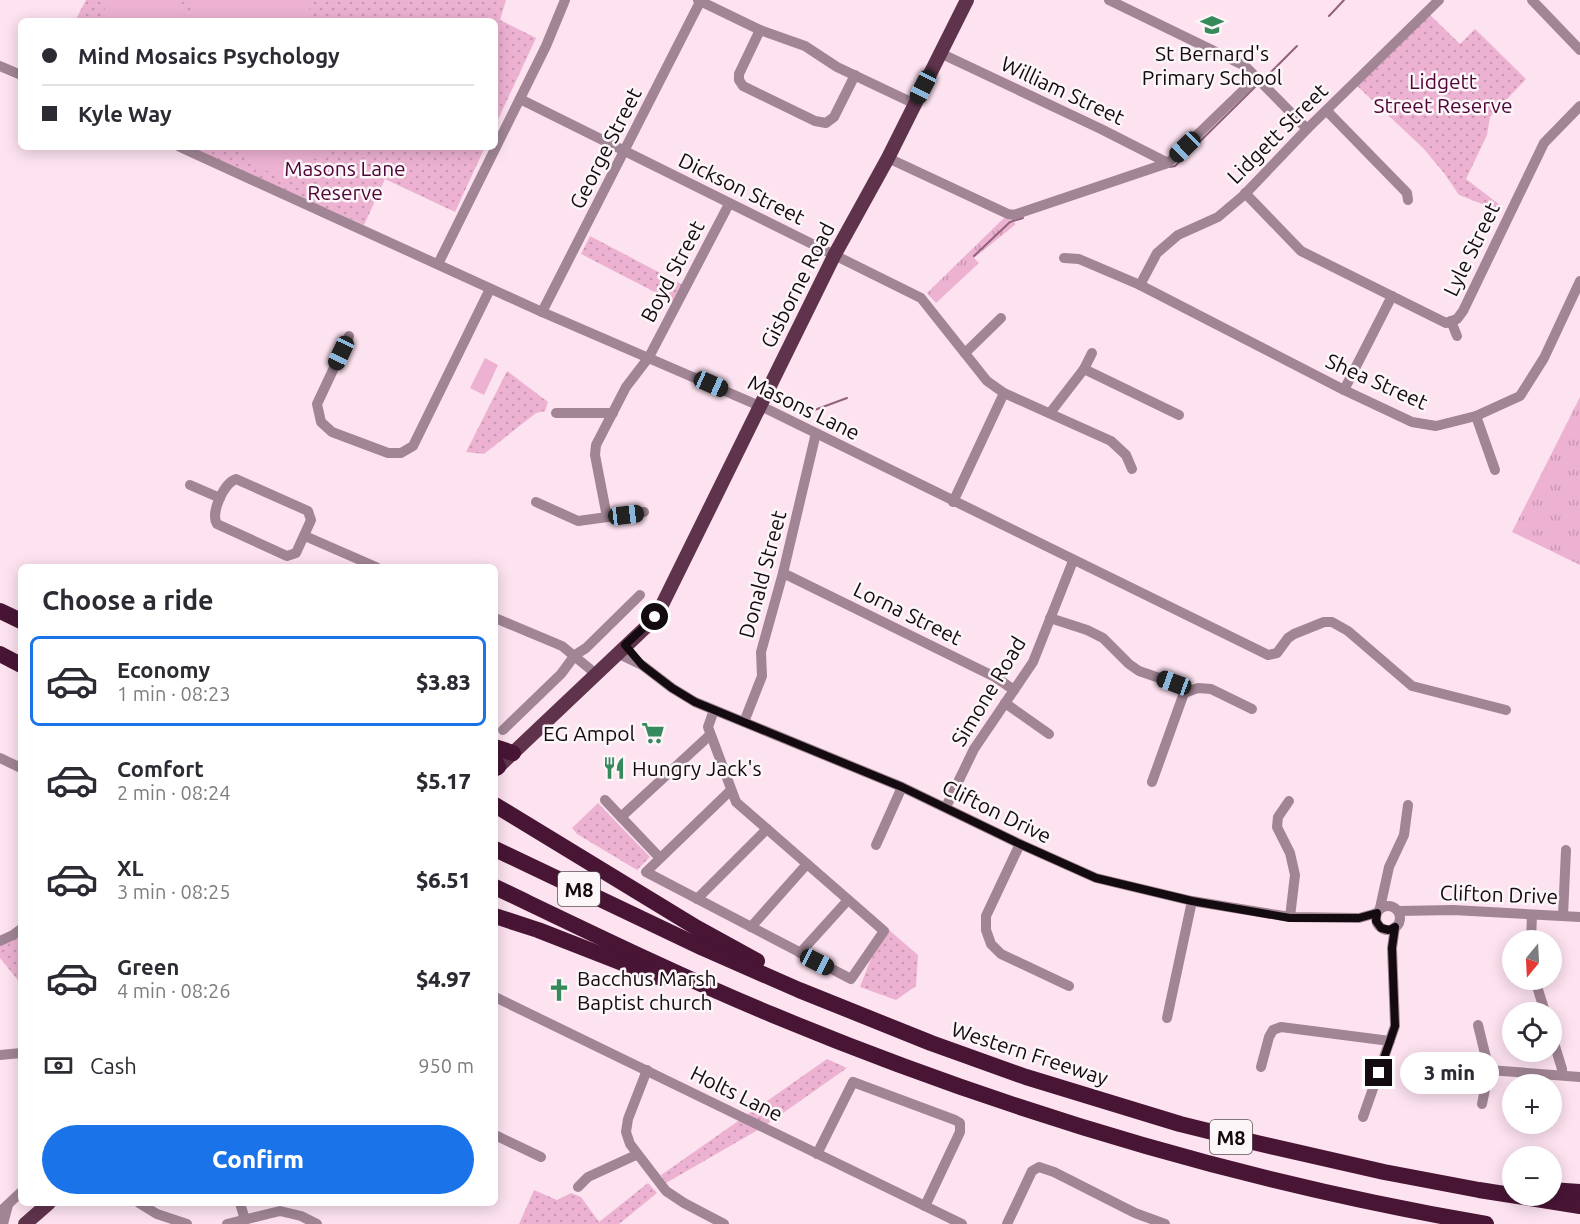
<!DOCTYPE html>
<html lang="en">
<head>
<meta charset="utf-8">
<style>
  body { margin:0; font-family:Ubuntu,sans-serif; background:#f7f7f7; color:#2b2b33; height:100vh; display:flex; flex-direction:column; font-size:22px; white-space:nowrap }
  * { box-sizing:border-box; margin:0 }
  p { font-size:20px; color:#7c7c81 }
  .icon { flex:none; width:33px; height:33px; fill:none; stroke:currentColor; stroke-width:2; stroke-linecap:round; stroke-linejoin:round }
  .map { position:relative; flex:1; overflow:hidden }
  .drawer { position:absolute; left:18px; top:564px; width:480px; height:642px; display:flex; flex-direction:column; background:#fff; border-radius:9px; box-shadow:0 3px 15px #0003 }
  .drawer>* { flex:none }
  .banner { position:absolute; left:18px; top:18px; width:480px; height:132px; border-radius:9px; box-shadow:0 3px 15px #0003; display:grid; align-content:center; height:132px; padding:0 24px; background:#fff }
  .needle { width:39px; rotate:198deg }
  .tools { position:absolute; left:1502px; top:930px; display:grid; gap:12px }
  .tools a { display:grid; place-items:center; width:60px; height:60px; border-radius:50%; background:#fff; box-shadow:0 3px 15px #0003; font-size:30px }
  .end { position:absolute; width:27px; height:27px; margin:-14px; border:8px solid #130b0f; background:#fff; box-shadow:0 0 0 3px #fff }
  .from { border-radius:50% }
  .bubble { position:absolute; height:42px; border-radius:21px; background:#fff; box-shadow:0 3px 15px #0003; font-size:20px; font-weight:800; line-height:42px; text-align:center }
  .car { position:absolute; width:18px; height:36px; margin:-18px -9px; border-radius:8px; box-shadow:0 0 4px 2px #0007; background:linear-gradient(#222 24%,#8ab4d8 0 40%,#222 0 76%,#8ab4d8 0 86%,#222 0) }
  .banner b { display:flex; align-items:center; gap:21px; height:57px; font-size:22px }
  .banner b+b { border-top:2px solid #e1e1e2 }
  .banner i { width:15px; height:15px; background:#2b2b33 }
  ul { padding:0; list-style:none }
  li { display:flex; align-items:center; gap:18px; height:90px; margin:0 12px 9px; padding:0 12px; border:3px solid transparent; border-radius:9px }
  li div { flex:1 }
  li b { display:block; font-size:22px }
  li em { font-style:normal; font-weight:800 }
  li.current { border-color:#1a73e8 }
  li>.icon { width:54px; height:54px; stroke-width:1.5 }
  h2 { padding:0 24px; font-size:27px; line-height:72px }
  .pay { display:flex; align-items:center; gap:15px; height:66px; padding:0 24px; font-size:22px }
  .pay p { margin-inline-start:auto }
  .primary-button { display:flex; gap:12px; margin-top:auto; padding:12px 24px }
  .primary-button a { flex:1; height:69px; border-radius:36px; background:#1a73e8; color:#fff; font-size:24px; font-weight:800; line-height:69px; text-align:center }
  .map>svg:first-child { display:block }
</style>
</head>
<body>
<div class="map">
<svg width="1580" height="1224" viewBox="0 0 1580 1224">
  <defs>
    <pattern id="grass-tufts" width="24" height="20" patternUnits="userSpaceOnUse" patternTransform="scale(1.5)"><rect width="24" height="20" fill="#edb2d2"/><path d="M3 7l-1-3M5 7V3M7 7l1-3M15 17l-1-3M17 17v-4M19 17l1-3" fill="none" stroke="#ca98b3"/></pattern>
    <pattern id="park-dots" width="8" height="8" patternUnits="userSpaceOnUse" patternTransform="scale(1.5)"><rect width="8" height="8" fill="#edb2d2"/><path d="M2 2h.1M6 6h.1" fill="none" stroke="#ca98b3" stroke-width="1.8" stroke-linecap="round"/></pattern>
  </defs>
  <rect width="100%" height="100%" fill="#fde2f0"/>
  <g fill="url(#grass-tufts)">
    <path d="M1005,217L1016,224L974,258L979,263L936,303L927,293Z"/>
    <path d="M1580,397V565L1512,532Z"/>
  </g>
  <g fill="url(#park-dots)">
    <path d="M86,0H506L500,20L536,38L495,126V21H75Z"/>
    <path d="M1427,12L1460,44L1475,29L1526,79L1490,117L1487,135L1466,179L1500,205L1498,210L1459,195L1444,173L1423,148L1355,84Z"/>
    <path d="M190,147H485L455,212L385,179L364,225Z"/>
    <path d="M590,236L685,286L676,303L581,254Z"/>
    <path d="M507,371L548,402L545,411L536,413L484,454L466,452Z"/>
    <path d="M598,803L650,857L637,870L577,834L572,828Z"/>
    <path d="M889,930L918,955L916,986L896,1000L860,987L870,961Z"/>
    <path d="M21,936V984L0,958V944Z"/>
    <path d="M827,1059L847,1068L763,1127L666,1183L661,1175Z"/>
    <path d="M648,1183L657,1193L619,1224H519L534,1190L557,1200L571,1193L581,1197L599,1222Z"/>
  </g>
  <g fill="#edb2d2">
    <path d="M109,0H172L180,7L188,21H99Z"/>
    <path d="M190,0H313L305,21H194Z"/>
    <path d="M235,147H339C324,154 293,171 278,172C261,173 244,160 235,147Z"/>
    <path d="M485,358L498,365L484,395L470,388Z"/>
  </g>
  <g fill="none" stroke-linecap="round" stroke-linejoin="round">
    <g stroke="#90627c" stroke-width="2">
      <path d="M1329,16L1344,0"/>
      <path d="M1269,74L1297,46"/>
      <path d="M1170,167L1175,166L1255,87"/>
      <path d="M974,256L1010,222L1023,218"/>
      <path d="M801,415L847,398"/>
    </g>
    <g stroke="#a18594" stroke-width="10">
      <path d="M698,0L760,30L805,46L837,67L915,104"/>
      <path d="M1109,0L1245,66L1307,129"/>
      <path d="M1532,0L1580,50"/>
      <path d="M760,30L739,74V80L743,86L815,121L826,123L834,117L855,75"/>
      <path d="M940,53L1101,129L1168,163"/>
      <path d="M0,66L21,75"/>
      <path d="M520,99L921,298L987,381L1004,393L1111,441L1126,455L1132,469"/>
      <path d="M1327,111L1407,193L1408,200"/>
      <path d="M180,147L542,312L769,410L1260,651L1268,655L1277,653L1288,638L1294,634L1324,622H1332L1348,631L1412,686L1506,710"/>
      <path d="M888,158L1008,214L1014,215L1168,163L1256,78"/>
      <path d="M1245,193L1301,251L1446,323L1457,319L1463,311L1544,143L1580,106"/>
      <path d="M1064,258L1079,259L1140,285L1344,390L1412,422L1436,426L1476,416L1520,396L1544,358L1580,281"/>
      <path d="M438,264L546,46L565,0"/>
      <path d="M1140,285L1157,253L1178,235L1218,217L1244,195L1307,129L1439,0"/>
      <path d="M542,312L701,0"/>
      <path d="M1451,321L1457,336"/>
      <path d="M349,336L317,404L321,422L332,432L388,453H401L413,446L490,289"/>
      <path d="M965,353L1001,318"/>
      <path d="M1084,369L1179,415"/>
      <path d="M1344,390L1392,296"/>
      <path d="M556,413H613"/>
      <path d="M1050,413L1084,369L1092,353"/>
      <path d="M1476,416L1495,470"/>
      <path d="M236,479L308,511L311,520L296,553L287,556L217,524C210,513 224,483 236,479Z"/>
      <path d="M190,485L220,498"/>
      <path d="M536,502L578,521L644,512"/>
      <path d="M953,502L1004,393"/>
      <path d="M607,517L595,455L596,445L626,387L649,357L729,204"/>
      <path d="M305,536L376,567"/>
      <path d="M783,573L995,677L1014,690"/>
      <path d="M495,618L562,646L590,669"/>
      <path d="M1050,618L1087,630L1103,638L1129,664L1139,671L1174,683L1184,693L1152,782"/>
      <path d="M617,653L642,665L672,688L695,702L902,787L1020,844L1096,878L1192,901L1290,917L1359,918L1377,913"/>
      <path d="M1184,693L1198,688L1211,689L1252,709"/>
      <path d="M1005,703L1049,734"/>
      <path d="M714,710L708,727L736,802L884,931L851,979L646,872L731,790"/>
      <path d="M744,722L762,676L761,652L783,573L816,433"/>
      <path d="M503,730L561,674L575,655L586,648L640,595"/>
      <path d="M0,758L21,768"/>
      <path d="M605,800L621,817"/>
      <path d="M1289,801L1278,817L1277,827L1290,853L1295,875L1290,917"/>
      <path d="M946,807L974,749L1033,662L1073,561"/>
      <path d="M1020,844L986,916V930L991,944L1001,954L1069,986"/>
      <path d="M876,845L902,787"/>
      <path d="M660,858L621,817L710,735"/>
      <path d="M697,899L767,829"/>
      <circle cx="1388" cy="918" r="12"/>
      <path d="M1380,908L1389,867L1404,835L1408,805"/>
      <path d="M1398,911L1453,910L1580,917"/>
      <path d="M1563,916L1566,850"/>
      <path d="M751,927L807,864"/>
      <path d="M1531,940L1532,915"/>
      <path d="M0,941L13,935L21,929"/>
      <path d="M800,953L848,900"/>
      <path d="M1535,980L1545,1012"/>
      <path d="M495,997L962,1224"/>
      <path d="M1167,1018L1192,901"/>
      <path d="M1478,1025L1489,1070L1482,1104"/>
      <path d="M1551,1033L1562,1069V1075"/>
      <path d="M0,1055L21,1053"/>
      <path d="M1261,1067L1269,1037L1273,1030L1281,1027L1390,1041"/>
      <path d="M647,1070L628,1119L626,1132L630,1144L666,1191L684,1203L724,1224"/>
      <path d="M1489,1070L1580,1077"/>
      <path d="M1363,1117L1395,1026L1392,948L1395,927"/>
      <path d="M495,1135L541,1157"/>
      <path d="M817,1154L853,1082L955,1120L960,1123V1132L925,1206"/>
      <path d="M578,1187L588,1177L636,1155"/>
      <path d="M139,1203L157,1214L187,1224"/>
      <path d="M240,1203L245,1220"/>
      <path d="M0,1212L21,1192"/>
      <path d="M3,1224L8,1205"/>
      <path d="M227,1224L280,1211L301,1216L317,1224"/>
      <path d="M1007,1224L1032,1171L1039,1167L1054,1172L1135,1213L1165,1224"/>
    </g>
    <g stroke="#60334d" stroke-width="14">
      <path d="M495,770L646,627L661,607L835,254L888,158L967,0"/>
      <path d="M25,1224L49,1203"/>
    </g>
    <g stroke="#481535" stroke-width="16">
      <path d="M0,611L21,621"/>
      <path d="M0,654L21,665"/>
      <path d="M495,747L513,753"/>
      <path d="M495,761L498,767"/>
      <path d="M495,805L697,928L757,961"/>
      <path d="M495,849L703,948L799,990L931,1043L1026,1077L1180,1124L1257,1143L1384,1172L1479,1190L1580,1206"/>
      <path d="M495,887C587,931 679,976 773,1015C1002,1110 1241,1182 1486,1224"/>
      <path d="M495,916L538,930L661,978"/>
      <path d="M1551,1190L1580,1192"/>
    </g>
  </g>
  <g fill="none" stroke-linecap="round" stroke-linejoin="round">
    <path stroke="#130b0f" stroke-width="8" d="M655,617L625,645L642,665L672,688L695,702L902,787L1020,844L1096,878L1192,901L1290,918H1359L1377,913L1376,921L1381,928L1389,930L1395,927L1392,948L1395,1026L1379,1073"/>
  </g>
  <defs>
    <g id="school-bare" transform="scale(1.8)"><path d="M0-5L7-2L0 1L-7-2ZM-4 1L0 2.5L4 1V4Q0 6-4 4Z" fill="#36895b" stroke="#fcf6f9" stroke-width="2.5" paint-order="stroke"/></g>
    <g id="supermarket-bare" transform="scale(1.8)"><path d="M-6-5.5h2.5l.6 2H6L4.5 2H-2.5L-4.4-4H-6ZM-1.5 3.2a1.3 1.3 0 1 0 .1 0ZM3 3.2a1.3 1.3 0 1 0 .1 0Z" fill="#36895b" stroke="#fcf6f9" stroke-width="2.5" paint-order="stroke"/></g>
    <g id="restaurant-bare" transform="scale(1.8)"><path d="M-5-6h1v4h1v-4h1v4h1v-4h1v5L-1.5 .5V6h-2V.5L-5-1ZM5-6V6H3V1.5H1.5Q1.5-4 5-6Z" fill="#36895b" stroke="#fcf6f9" stroke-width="2.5" paint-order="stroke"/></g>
    <g id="church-bare" transform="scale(1.8)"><path d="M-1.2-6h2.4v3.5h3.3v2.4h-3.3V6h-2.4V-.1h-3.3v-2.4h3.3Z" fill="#36895b" stroke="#fcf6f9" stroke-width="2.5" paint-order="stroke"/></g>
  </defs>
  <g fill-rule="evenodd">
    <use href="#school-bare" x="1212" y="25"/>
    <use href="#supermarket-bare" x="653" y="733"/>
    <use href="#restaurant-bare" x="614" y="768"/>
    <use href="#church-bare" x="559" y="990"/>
  </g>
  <g text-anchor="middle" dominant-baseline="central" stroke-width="5" stroke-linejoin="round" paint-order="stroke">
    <g fill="#fcf6f9" stroke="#595255" stroke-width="1.5">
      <rect x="558" y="872" width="42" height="34" rx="4.5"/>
      <rect x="1210" y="1120" width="42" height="34" rx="4.5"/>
    </g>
    <g font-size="20" font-weight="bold" fill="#130b0f">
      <text x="579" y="889">M8</text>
      <text x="1231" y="1137">M8</text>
    </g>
    <g font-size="21" fill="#130b0f" stroke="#fcf6f9" text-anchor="start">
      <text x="1212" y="53" text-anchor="middle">St Bernard's<tspan x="1212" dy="24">Primary School</tspan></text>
      <text x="635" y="733" text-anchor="end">EG Ampol</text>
      <text x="632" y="768">Hungry Jack's</text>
      <text x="577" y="978">Bacchus Marsh<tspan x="577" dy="24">Baptist church</tspan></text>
    </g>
    <g font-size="21" fill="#4f0438" stroke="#fcf6f9">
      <text x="1443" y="81">Lidgett<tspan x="1443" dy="24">Street Reserve</tspan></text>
      <text x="345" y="168">Masons Lane<tspan x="345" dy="24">Reserve</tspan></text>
    </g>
    <g font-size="21" fill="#130b0f" stroke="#fcf6f9">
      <text transform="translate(1063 90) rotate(25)">William Street</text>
      <text transform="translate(1277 133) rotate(-45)">Lidgett Street</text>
      <text transform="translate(605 148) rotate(-63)">George Street</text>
      <text transform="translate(742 188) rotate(26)">Dickson Street</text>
      <text transform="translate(1471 249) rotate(-64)">Lyle Street</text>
      <text transform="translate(672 271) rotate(-62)">Boyd Street</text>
      <text transform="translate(797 285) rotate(-63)">Gisborne Road</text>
      <text transform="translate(1377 381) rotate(24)">Shea Street</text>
      <text transform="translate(804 407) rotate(26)">Masons Lane</text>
      <text transform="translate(762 574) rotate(-75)">Donald Street</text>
      <text transform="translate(908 613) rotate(26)">Lorna Street</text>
      <text transform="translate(988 691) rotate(-59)">Simone Road</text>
      <text transform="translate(997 811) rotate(26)">Clifton Drive</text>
      <text transform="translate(1499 894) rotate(2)">Clifton Drive</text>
      <text transform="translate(1030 1053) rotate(18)">Western Freeway</text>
      <text transform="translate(737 1093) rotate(26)">Holts Lane</text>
    </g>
  </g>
</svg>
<div class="tools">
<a><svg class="needle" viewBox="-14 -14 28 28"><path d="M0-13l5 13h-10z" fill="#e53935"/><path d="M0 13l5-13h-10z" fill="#7c7c81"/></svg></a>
<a><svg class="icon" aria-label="locate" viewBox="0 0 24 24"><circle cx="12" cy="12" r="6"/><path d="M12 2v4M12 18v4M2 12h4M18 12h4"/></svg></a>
<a>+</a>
<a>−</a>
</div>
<i class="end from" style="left:655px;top:617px"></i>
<i class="end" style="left:1379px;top:1073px"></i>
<div class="bubble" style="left:1400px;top:1052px;width:99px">3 min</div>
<i class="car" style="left:923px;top:87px;rotate:207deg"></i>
<i class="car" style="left:1185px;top:147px;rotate:226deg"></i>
<i class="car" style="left:341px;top:353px;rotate:205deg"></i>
<i class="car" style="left:711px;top:384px;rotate:114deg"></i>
<i class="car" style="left:626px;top:515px;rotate:83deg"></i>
<i class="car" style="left:1174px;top:683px;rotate:290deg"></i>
<i class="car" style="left:817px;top:962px;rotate:117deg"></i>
<div class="banner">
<b><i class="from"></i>Mind Mosaics Psychology</b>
<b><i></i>Kyle Way</b>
</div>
<section class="drawer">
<h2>Choose a ride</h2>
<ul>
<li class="current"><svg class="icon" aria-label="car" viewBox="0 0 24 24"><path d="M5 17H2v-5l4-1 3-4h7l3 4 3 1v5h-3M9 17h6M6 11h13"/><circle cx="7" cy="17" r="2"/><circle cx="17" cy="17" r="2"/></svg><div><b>Economy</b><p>1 min · 08:23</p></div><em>$3.83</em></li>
<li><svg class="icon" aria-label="car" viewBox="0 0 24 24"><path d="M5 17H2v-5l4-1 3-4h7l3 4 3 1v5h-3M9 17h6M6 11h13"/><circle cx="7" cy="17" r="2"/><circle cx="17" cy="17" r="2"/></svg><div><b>Comfort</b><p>2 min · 08:24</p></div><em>$5.17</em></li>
<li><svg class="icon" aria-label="car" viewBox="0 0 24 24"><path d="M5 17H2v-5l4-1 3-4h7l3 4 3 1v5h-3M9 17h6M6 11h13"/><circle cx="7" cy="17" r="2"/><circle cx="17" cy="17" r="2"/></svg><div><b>XL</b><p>3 min · 08:25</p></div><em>$6.51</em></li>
<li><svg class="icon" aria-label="car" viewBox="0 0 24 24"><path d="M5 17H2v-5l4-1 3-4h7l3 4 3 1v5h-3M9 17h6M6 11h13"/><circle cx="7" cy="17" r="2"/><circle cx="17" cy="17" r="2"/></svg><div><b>Green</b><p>4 min · 08:26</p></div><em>$4.97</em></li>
</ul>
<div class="pay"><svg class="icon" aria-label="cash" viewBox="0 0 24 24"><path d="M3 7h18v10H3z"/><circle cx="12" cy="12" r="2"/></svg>Cash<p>950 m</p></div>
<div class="primary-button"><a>Confirm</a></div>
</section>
</div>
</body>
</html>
